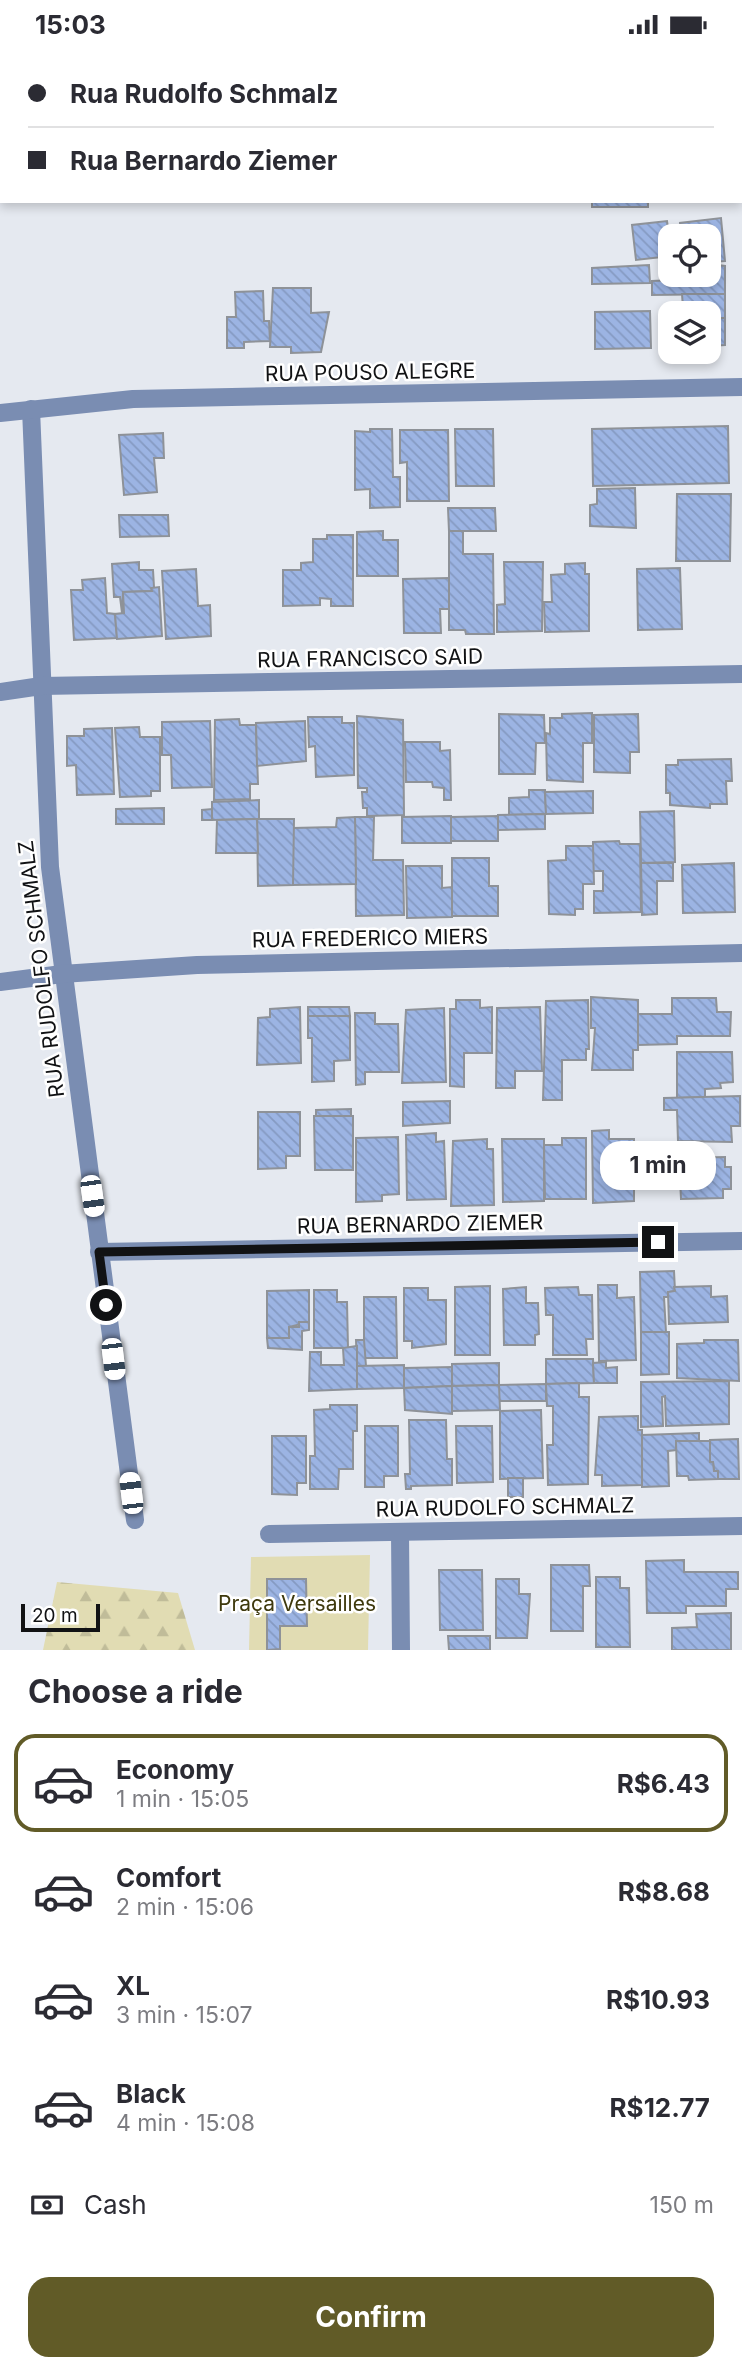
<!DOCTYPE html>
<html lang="en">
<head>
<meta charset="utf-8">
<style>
  body { margin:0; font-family:Inter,sans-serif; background:#f7f7f7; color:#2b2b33; height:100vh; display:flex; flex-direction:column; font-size:26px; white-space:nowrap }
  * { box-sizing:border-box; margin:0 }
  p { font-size:23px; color:#7c7c81 }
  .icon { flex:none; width:38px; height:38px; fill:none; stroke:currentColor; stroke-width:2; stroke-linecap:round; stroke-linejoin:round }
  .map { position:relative; height:1601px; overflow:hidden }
  .details { display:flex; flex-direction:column; background:#fff; flex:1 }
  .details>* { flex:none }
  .banner { position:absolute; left:0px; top:0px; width:742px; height:154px; box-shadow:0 4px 10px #0003; display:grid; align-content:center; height:154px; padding:0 28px; background:#fff }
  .buttons { position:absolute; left:658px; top:175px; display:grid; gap:14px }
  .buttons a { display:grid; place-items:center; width:63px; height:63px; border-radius:14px; background:#fff; box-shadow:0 4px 10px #0003; font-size:35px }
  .scale { position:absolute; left:21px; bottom:18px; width:79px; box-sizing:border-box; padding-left:7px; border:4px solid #111214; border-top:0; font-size:19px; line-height:24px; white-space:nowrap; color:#111214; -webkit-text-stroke:5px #fff; paint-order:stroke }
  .end { position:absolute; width:32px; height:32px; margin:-16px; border:9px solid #111214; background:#fff; box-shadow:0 0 0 4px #fff }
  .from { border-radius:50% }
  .bubble { position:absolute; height:49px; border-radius:21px; background:#fff; box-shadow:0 4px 10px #0003; font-size:23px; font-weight:700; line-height:49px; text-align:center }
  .car { position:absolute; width:21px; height:42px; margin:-21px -10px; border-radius:9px; box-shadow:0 0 5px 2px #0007; background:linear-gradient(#fff 24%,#345 0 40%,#fff 0 76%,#345 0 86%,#fff 0) }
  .banner b { display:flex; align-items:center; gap:24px; height:66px; font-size:26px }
  .banner b+b { border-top:2px solid #e1e1e2 }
  .banner i { width:18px; height:18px; background:#2b2b33 }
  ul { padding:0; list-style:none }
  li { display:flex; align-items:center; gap:21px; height:98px; margin:0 14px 10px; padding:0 14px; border:4px solid transparent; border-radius:21px }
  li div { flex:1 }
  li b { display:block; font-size:26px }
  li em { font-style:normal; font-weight:700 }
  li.current { border-color:#615b27 }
  li>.icon { width:63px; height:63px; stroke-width:1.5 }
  h2 { padding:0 28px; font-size:32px; line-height:84px }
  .pay { display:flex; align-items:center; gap:18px; height:77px; padding:0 28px; font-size:26px }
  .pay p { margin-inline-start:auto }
  .button { display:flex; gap:14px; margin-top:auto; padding:14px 28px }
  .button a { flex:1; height:80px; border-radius:21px; background:#615b27; color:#fff; font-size:28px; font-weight:700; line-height:80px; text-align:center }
  .status { display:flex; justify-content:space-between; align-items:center; height:49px; padding:0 35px; background:#fff; direction:ltr }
  .status svg { height:19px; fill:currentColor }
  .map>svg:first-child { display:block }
</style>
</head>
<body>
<div class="status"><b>15:03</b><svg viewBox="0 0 49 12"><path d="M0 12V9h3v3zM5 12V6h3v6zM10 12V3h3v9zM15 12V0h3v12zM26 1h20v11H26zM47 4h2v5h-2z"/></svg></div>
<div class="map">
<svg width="742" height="1601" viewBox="0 0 742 1601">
  <defs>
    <pattern id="forest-firs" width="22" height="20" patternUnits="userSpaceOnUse" patternTransform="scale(1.75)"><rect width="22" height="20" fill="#e1dcb3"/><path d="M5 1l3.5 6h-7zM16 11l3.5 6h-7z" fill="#c0bc99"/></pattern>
    <pattern id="building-back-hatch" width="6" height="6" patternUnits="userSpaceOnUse" patternTransform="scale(1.75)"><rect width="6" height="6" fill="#9cb4e3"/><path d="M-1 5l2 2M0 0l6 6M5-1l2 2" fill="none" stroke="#859ac2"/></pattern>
  </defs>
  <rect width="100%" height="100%" fill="#e5e9f0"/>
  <path fill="url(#forest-firs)" d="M57,1533L178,1544L195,1601H43Z"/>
  <path fill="#e1dcb3" d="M370,1506L368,1601H249L251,1508Z"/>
  <g fill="url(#building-back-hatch)" stroke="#8e9298" stroke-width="2">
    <rect x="59" y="0" width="239" height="2"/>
    <rect x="592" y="152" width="56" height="6"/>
    <path d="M721,169L725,212L709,213V187H681L680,174Z"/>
    <path d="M667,172L668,179L680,178L681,187H670V207L636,211L632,176Z"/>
    <path d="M709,215L725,217V245L652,246V232L676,231V226H709Z"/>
    <path d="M649,216L650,234L592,235V219Z"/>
    <path d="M273,239H311V264L329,263L321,303L291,304V298H270Z"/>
    <path d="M263,242L264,272H269L270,292L244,293V299H227V268H236L235,243Z"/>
    <path d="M682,245H725V269H709V264H677V259H683Z"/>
    <path d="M650,262L651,299L595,300V263Z"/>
    <path d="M709,269H725V296L709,297Z"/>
    <path d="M728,377L729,434L593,437L592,380Z"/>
    <path d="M370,380H392L393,428H400V458L370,459V440L355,441V382L370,383Z"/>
    <path d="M455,380H493L494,437H456Z"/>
    <path d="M400,381H448L449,452H407V413L400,414Z"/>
    <path d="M163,384L164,409H154L157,443L124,446L119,386Z"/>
    <path d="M635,439L636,479L590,477V456L597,455V440Z"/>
    <path d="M677,445H731L730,512H676Z"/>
    <path d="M448,459H495L496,482H449Z"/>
    <path d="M119,466H168L169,487L120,488Z"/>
    <path d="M383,482V491H398V527H357V483Z"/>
    <path d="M449,482H463V505H493L494,585H466L465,581H449Z"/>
    <path d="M327,486H353V557H331V550L320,549V556L283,557V521H301V514L313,513V490H327Z"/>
    <path d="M139,513V521H153L154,538L152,542L123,543L122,564L120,548H114L112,515Z"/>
    <path d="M504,513H543L542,582L497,583V556L505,555Z"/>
    <path d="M585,514V525H589V582L545,583L544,553H552L551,526L565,525V515Z"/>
    <path d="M680,519L682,580L638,581L637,520Z"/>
    <path d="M196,520L198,557L210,556L211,587L166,590L162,522Z"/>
    <path d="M105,529L107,564L115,565L117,589L74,591L71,541H83L82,531Z"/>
    <path d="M449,529V560H440L441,584H404L403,530Z"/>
    <path d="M159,538L162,587L117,590L115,565L124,564L123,543L152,542L151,539Z"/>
    <path d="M592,664V694H583V733L547,731L546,684L550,685V669H562V665Z"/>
    <path d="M499,665L544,666L545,694H536L535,725H499Z"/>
    <path d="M638,665L639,703H630V724L594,723V666Z"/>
    <path d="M357,667L403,671L404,766L367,767V759H363L362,743H367V739H358Z"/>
    <path d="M308,668H342V674H354V726L316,728L315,697L309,698Z"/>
    <path d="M239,670L240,676H256L258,735H250V750L214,751L215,671Z"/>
    <path d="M210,672L212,738L172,739L171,706H162V673Z"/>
    <path d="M305,672L306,712L257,717L256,674Z"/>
    <path d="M139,678L140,688H160V742H151V747L120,748L115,679Z"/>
    <path d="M112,679L114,745L77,746L76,716L67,717V687H84V680Z"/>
    <path d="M405,693H440V702L450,701L451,751H444V739L433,738L432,733H406Z"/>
    <path d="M731,710L732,732H726L727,755H710V759L670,756V744H666V716H678V711Z"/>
    <path d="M529,741H545L546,765L509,766V749L529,748Z"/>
    <path d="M593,742V764L546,765L545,743Z"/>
    <path d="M259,751V770L212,771V753Z"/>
    <path d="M164,759V775H116V760Z"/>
    <path d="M212,760V771H202V761Z"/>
    <path d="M674,762L675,813L641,814L640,763Z"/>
    <path d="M545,765V780L498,781V766Z"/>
    <path d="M451,767V794H402V768Z"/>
    <path d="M498,767V792H451V768Z"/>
    <path d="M355,768H374L373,811H403L404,866L356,867Z"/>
    <path d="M355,768L356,835L293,836V779L336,778L337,769Z"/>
    <path d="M257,770H294L293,836L258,837Z"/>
    <path d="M257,770L258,804H216L217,771Z"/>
    <path d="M619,792L620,795H640L641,863L594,864V842H603V822H593V793Z"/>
    <path d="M566,797H593L594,835H583V860H575V866L549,865L548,812L566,811Z"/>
    <path d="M452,809H489V837H498V867H452Z"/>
    <path d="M641,814H673V832H657V865L642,866Z"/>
    <path d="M734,814L735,863L683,864L682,816Z"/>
    <path d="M406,817H442V839L452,838V868L407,869Z"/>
    <path d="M591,948L638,951V1001H633V1021H592L595,979H591Z"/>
    <path d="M672,949H716L717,963H731L730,987H677V995L638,996V965H672Z"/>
    <path d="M456,951H480V959L492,958V1004H464V1038L450,1037V960H456Z"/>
    <path d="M588,951L589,1000H586V1011H562V1051H543L546,952Z"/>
    <path d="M300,958L301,1014L257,1016L258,969L270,968V960Z"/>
    <path d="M308,958H349L350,967H308Z"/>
    <path d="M540,958L542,1022H515V1039H496L497,959Z"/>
    <path d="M444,959L446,1033L402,1034L406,961Z"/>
    <path d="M355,964H375V975H398L399,1023H365V1035L356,1036Z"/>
    <path d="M308,967H350V1011L334,1012V1032L312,1033V989H308Z"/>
    <path d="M677,1003H732L733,1033L720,1034L721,1039L705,1040V1048L677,1049Z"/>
    <path d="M740,1047V1077H731L732,1093L678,1092L677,1061H664V1049Z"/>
    <path d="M450,1052V1074L403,1077V1053Z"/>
    <path d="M351,1060V1067H316V1061Z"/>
    <path d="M258,1063H300V1107H286V1119L258,1120Z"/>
    <path d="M314,1067H353V1121H315Z"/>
    <path d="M609,1081V1090H634V1152L593,1154L592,1082Z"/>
    <path d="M436,1084V1093L444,1092L446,1150L407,1151L406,1086Z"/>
    <path d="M398,1088L399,1145L382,1146V1152L356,1153V1089Z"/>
    <path d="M562,1089H586V1150H545L544,1096H562Z"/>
    <path d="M487,1090V1100H493L494,1156L451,1157L453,1092Z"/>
    <path d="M502,1090H544V1152L503,1153Z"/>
    <path d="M725,1108V1118H731V1140H723V1149L681,1150L679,1109Z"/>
    <path d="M674,1222L675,1242L668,1243V1248H664L666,1283H641L640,1223Z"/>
    <path d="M598,1236H617V1249L634,1248L636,1311L599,1312Z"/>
    <path d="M490,1237V1306H455V1238Z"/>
    <path d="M711,1237V1248L727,1247L728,1273L669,1275L668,1243L675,1242L674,1238Z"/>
    <path d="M526,1238V1254H538L539,1285L535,1286V1296H504L503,1240Z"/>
    <path d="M578,1238L579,1246H592L593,1290H586L587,1306H553V1266H546L545,1239Z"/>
    <path d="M404,1239H428V1251H446V1295L412,1299V1292H404Z"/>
    <path d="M309,1241V1273L289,1278V1289H267V1242Z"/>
    <path d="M314,1241H337V1253H347L348,1299H314Z"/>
    <path d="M364,1248H396L397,1309H364Z"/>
    <path d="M299,1273H309V1281L302,1282V1301L268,1299L267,1289H289V1278H299Z"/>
    <path d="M641,1283H669V1325L641,1326Z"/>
    <path d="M356,1291H364L366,1317H357Z"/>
    <path d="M704,1291H738L739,1332L677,1329V1295L704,1294Z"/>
    <path d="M357,1297V1340L309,1342L310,1303H321V1316H344L343,1299Z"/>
    <path d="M546,1310H593L594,1334L546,1335Z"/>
    <path d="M606,1313V1319L617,1318V1334H594L593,1314Z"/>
    <path d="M499,1314V1336L452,1337V1315Z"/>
    <path d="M404,1316V1339L357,1340V1317Z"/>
    <path d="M452,1318V1337L404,1339V1319Z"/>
    <path d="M729,1332V1375L666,1377L665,1347L662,1348L663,1377L641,1378V1333Z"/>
    <path d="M579,1334V1348H589L588,1435L548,1436L547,1396H553V1357H547L546,1335Z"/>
    <path d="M546,1335V1352H499V1336Z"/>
    <path d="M499,1336L500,1361L452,1362V1337Z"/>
    <path d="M452,1337V1365L405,1361L404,1339Z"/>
    <path d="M330,1356H357V1382H353V1420H339L338,1440H310V1407H315L314,1361L330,1360Z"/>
    <path d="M541,1361L543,1429L500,1430V1362Z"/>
    <path d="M638,1367V1381H642V1436L602,1437V1426H595L599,1368Z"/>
    <path d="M409,1371H446L447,1410H452V1436L411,1437V1440H406L405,1425H410Z"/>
    <path d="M365,1377H398V1427H384V1438H365Z"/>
    <path d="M456,1377H492L493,1433L457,1434Z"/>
    <path d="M699,1384V1392H676V1401L668,1402L669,1437L642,1438V1386Z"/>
    <path d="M272,1387H306V1434H297V1446L272,1445Z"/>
    <path d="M738,1390L739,1430H718V1422H714L713,1413H710V1391Z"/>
    <path d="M676,1392H710V1413H713L714,1422H718V1430L689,1431L688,1427H677Z"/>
    <rect x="508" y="1429" width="15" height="19"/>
    <path d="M684,1511V1523H738V1540H726V1557H686V1564H647L646,1512Z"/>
    <path d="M551,1516H589L590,1537H583V1582H551Z"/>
    <path d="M439,1521H482L483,1581H440Z"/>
    <path d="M596,1528H620V1539H629L630,1598H596Z"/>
    <path d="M267,1530H306L307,1577H280V1600L267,1601Z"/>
    <path d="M496,1530H519V1545H530L527,1589H496Z"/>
    <path d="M731,1564V1601H672V1579L697,1578L696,1565Z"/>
    <path d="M448,1587H490V1601H449Z"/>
  </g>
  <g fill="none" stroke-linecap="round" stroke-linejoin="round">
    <g stroke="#7a8db2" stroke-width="18">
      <path d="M31,360L50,818L135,1471"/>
      <path d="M0,364L133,350L742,338"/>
      <path d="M0,643L41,637L742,625"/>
      <path d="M0,933L62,925L197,916L742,904"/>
      <path d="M99,1203L742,1192"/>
      <path d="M400,1483L401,1601"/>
      <path d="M269,1485L742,1477"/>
    </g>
  </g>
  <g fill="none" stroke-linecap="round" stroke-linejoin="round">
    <path stroke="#111214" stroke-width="9" d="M106,1256L99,1203L658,1193"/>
  </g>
  <g text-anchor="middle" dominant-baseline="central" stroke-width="5" stroke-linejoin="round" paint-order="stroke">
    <g font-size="21" fill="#111214" stroke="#fff">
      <text transform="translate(370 323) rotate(-1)">RUA POUSO ALEGRE</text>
      <text transform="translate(370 609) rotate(-1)">RUA FRANCISCO SAID</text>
      <text transform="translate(370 889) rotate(-1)">RUA FREDERICO MIERS</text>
      <text transform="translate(41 920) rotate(-97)">RUA RUDOLFO SCHMALZ</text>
      <text transform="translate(420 1175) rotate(-1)">RUA BERNARDO ZIEMER</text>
      <text transform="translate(505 1458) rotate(-1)">RUA RUDOLFO SCHMALZ</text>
    </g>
    <g font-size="21" fill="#3e390d" stroke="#fff">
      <text x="297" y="1554">Praça Versailles</text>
    </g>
  </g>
</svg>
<div class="buttons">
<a><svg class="icon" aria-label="locate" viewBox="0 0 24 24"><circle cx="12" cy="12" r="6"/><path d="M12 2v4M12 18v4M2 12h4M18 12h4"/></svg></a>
<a><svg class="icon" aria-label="layers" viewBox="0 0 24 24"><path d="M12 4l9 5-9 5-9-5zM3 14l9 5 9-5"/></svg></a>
</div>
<div class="scale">20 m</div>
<i class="end from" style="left:106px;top:1256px"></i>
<i class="end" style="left:658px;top:1193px"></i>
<div class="bubble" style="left:600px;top:1092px;width:116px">1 min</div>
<i class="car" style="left:92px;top:1147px;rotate:172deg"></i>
<i class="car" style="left:113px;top:1310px;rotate:173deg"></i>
<i class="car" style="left:131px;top:1444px;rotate:353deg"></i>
<div class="banner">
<b><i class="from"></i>Rua Rudolfo Schmalz</b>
<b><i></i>Rua Bernardo Ziemer</b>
</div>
</div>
<section class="details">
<h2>Choose a ride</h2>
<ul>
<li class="current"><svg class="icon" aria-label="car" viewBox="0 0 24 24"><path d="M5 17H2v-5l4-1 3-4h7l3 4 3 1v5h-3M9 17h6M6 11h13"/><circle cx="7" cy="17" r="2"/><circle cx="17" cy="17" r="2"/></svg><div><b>Economy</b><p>1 min · 15:05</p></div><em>R$6.43</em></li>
<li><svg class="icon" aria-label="car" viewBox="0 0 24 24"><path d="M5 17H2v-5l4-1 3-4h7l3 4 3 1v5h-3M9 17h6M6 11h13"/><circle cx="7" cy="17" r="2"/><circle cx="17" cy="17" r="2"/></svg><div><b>Comfort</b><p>2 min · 15:06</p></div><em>R$8.68</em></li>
<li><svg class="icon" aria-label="car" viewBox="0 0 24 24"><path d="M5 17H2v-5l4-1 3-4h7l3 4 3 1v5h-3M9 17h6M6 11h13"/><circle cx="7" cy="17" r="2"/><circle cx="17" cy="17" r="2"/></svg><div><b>XL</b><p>3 min · 15:07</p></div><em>R$10.93</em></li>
<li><svg class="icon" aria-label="car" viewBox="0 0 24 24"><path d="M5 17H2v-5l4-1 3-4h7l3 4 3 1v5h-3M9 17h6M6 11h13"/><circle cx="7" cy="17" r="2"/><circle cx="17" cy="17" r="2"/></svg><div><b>Black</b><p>4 min · 15:08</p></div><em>R$12.77</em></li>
</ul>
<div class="pay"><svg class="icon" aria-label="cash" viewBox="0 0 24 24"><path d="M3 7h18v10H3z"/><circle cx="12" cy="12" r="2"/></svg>Cash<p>150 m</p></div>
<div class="button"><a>Confirm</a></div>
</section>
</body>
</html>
